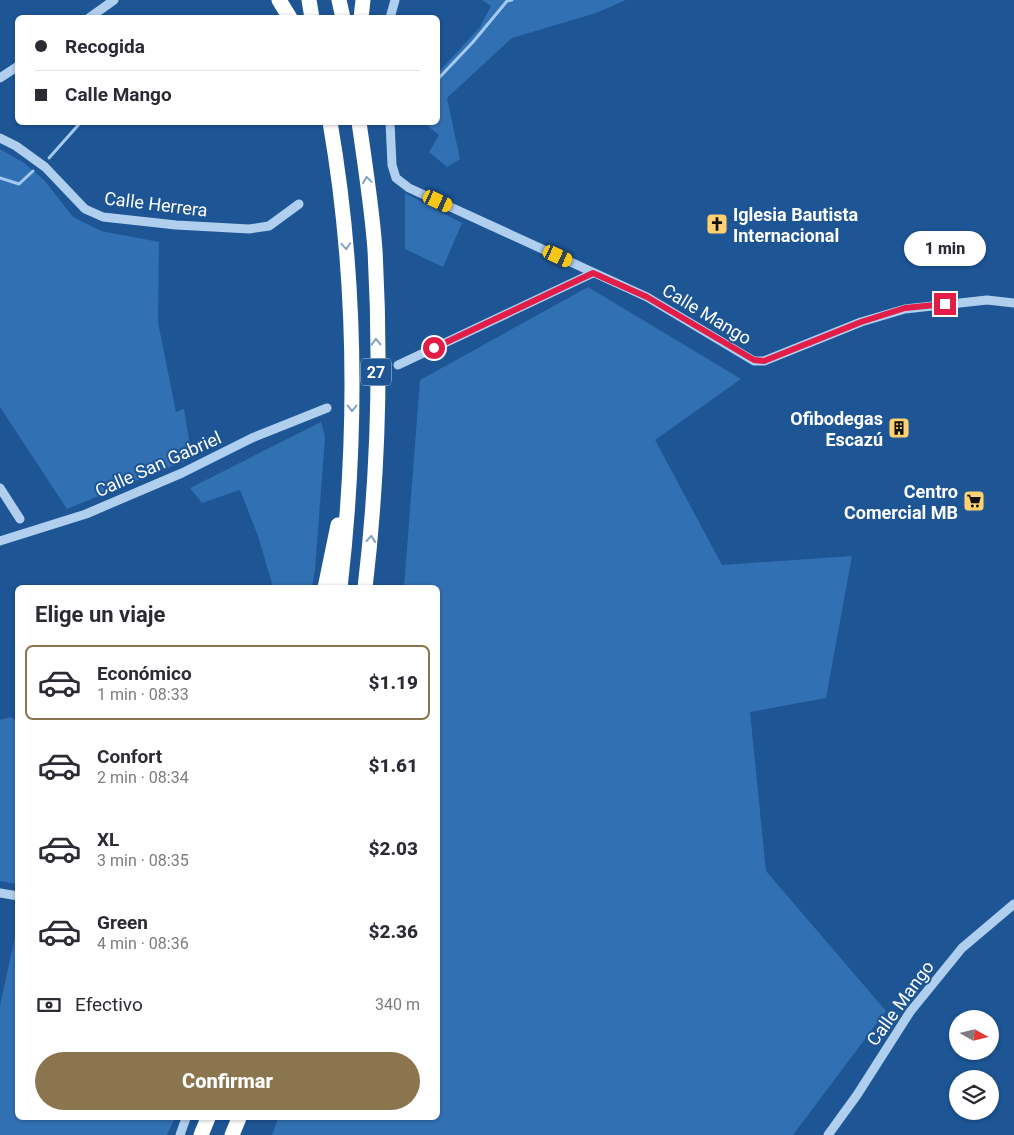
<!DOCTYPE html>
<html lang="es">
<head>
<meta charset="utf-8">
<style>
  body { margin:0; font-family:Roboto,sans-serif; background:#f7f7f7; color:#2b2b33; height:100vh; display:flex; flex-direction:column; font-size:19px; white-space:nowrap }
  * { box-sizing:border-box; margin:0 }
  p { font-size:16px; color:#7c7c81 }
  .icon { flex:none; width:28px; height:28px; fill:none; stroke:currentColor; stroke-width:2; stroke-linecap:round; stroke-linejoin:round }
  .map { position:relative; flex:1; overflow:hidden }
  .drawer { position:absolute; left:15px; top:585px; width:425px; height:535px; display:flex; flex-direction:column; background:#fff; border-radius:8px; box-shadow:0 1px 4px #0004 }
  .drawer>* { flex:none }
  .hud { position:absolute; left:15px; top:15px; width:425px; height:110px; border-radius:8px; box-shadow:0 1px 4px #0004; display:grid; align-content:center; height:110px; padding:0 20px; background:#fff }
  .needle { width:32px; rotate:98deg }
  .controls { position:absolute; left:949px; top:1010px; display:grid; gap:10px }
  .controls a { display:grid; place-items:center; width:50px; height:50px; border-radius:50%; background:#fff; box-shadow:0 1px 4px #0004; font-size:25px }
  .end { position:absolute; width:22px; height:22px; margin:-11px; border:6px solid #e11d48; background:#fff; box-shadow:0 0 0 2px #fff }
  .from { border-radius:50% }
  .bubble { position:absolute; height:35px; border-radius:18px; background:#fff; box-shadow:0 1px 4px #0004; font-size:16px; font-weight:800; line-height:35px; text-align:center }
  .car { position:absolute; width:15px; height:30px; margin:-15px -8px; border-radius:6px; box-shadow:0 0 4px 1px #0007; background:linear-gradient(#f5c518 24%,#345 0 40%,#f5c518 0 76%,#345 0 86%,#f5c518 0) }
  .hud b { display:flex; align-items:center; gap:18px; height:48px; font-size:19px }
  .hud b+b { border-top:1px solid #e1e1e2 }
  .hud i { width:12px; height:12px; background:#2b2b33 }
  ul { padding:0; list-style:none }
  li { display:flex; align-items:center; gap:15px; height:75px; margin:0 10px 8px; padding:0 10px; border:2px solid transparent; border-radius:8px }
  li div { flex:1 }
  li b { display:block; font-size:19px }
  li em { font-style:normal; font-weight:800 }
  li.active { border-color:#8a754e }
  li>.icon { width:45px; height:45px; stroke-width:1.5 }
  h2 { padding:0 20px; font-size:22px; line-height:60px }
  .pay { display:flex; align-items:center; gap:12px; height:55px; padding:0 20px; font-size:19px }
  .pay p { margin-inline-start:auto }
  .action { display:flex; gap:10px; margin-top:auto; padding:10px 20px }
  .action a { flex:1; height:58px; border-radius:30px; background:#8a754e; color:#fff; font-size:20px; font-weight:800; line-height:58px; text-align:center }
  .map>svg:first-child { display:block }
</style>
</head>
<body>
<div class="map">
<svg width="1014" height="1135" viewBox="0 0 1014 1135">
  <rect width="100%" height="100%" fill="#1d5595"/>
  <g fill="#3170b3">
    <path d="M482,0H626L596,13L512,38L447,98L460,159L447,167L429,152L439,135L424,123L438,122V73L480,27L491,6Z"/>
    <path d="M0,149L24,163L45,181L73,217L101,231L159,242L158,322L176,412L184,409L192,458L67,509L0,407Z"/>
    <path d="M405,193L462,223L443,267L405,249Z"/>
    <path d="M588,287L741,379L655,440L722,565L852,556L826,698L750,712L766,871L886,1011L793,1135H272L278,1118H438V588L404,587L420,380Z"/>
    <path d="M321,422L325,437L315,570L312,587H273L258,536L240,490L202,503L190,488Z"/>
    <path d="M11,717L18,722L17,884L0,881V720Z"/>
    <path d="M17,928L18,1118H175L167,1135H0V1005Z"/>
  </g>
  <g fill="none" stroke-linecap="round" stroke-linejoin="round">
    <g stroke="#a3caf1" stroke-width="3">
      <path d="M438,79L473,42L507,1L512,0"/>
      <path d="M49,158L81,122"/>
      <path d="M0,178L19,184L33,171"/>
    </g>
    <g stroke="#b0cfef" stroke-width="9">
      <path d="M89,18L114,0"/>
      <path d="M390,18L395,0"/>
      <path d="M0,78L18,66"/>
      <path d="M390,122L392,165L396,178L409,188L647,297L754,361H764L861,322L905,309L987,300L1014,303"/>
      <path d="M0,138L16,146L45,167L85,209L103,217L176,225L249,229L269,226L299,204"/>
      <path d="M398,365L593,273"/>
      <path d="M0,488L20,519"/>
      <path d="M0,541L86,514L182,473L252,438L327,408"/>
      <path d="M0,893L18,896"/>
      <path d="M180,1135L186,1118"/>
      <path d="M828,1135L857,1095L910,1012L962,948L1014,904"/>
    </g>
    <g stroke="#fff" stroke-width="15">
      <path d="M279,0L290,18"/>
      <path d="M309,0L312,18"/>
      <path d="M339,0L343,18"/>
      <path d="M361,18L363,0"/>
      <path d="M330,122C357,278 358,432 340,588"/>
      <path d="M359,122C365,165 372,208 375,250C381,360 378,478 365,588"/>
      <path d="M325,588L338,525"/>
      <path d="M201,1135L208,1118"/>
      <path d="M232,1135L239,1118"/>
    </g>
  </g>
  <defs><path id="oneway-chevron" d="M-2-3.5L2.5 0L-2 3.5" fill="none" stroke-width="1.6" stroke-linecap="round" stroke-linejoin="round" transform="scale(1.25)"/></defs>
  <g stroke="#83a2c5">
    <use href="#oneway-chevron" transform="translate(367 180) rotate(-98)"/>
    <use href="#oneway-chevron" transform="translate(346 246) rotate(86)"/>
    <use href="#oneway-chevron" transform="translate(376 342) rotate(-91)"/>
    <use href="#oneway-chevron" transform="translate(352 408) rotate(91)"/>
    <use href="#oneway-chevron" transform="translate(371 539) rotate(-85)"/>
  </g>
  <g fill="none" stroke-linecap="round" stroke-linejoin="round">
    <path stroke="#e11d48" stroke-width="6" d="M434,348L593,273L647,297L754,360L764,361L861,322L905,308L945,304"/>
  </g>
  <defs>
    <g id="church-square" transform="scale(1.125)"><rect x="-9" y="-9" width="18" height="18" rx="4" fill="#fed06f" stroke="#1d5595"/><path d="M-1.2-6h2.4v3.5h3.3v2.4h-3.3V6h-2.4V-.1h-3.3v-2.4h3.3Z" fill="#111"/></g>
    <g id="building-square" transform="scale(1.125)"><rect x="-9" y="-9" width="18" height="18" rx="4" fill="#fed06f" stroke="#1d5595"/><path d="M-4-6H4V6H1V3H-1V6H-4ZM-2.5-4.3h1.7v1.8h-1.7ZM.8-4.3h1.7v1.8H.8ZM-2.5-1h1.7V.8h-1.7ZM.8-1h1.7V.8H.8Z" fill="#111"/></g>
    <g id="supermarket-square" transform="scale(1.125)"><rect x="-9" y="-9" width="18" height="18" rx="4" fill="#fed06f" stroke="#1d5595"/><path d="M-6-5.5h2.5l.6 2H6L4.5 2H-2.5L-4.4-4H-6ZM-1.5 3.2a1.3 1.3 0 1 0 .1 0ZM3 3.2a1.3 1.3 0 1 0 .1 0Z" fill="#111"/></g>
  </defs>
  <g fill-rule="evenodd">
    <use href="#church-square" x="717" y="224"/>
    <use href="#building-square" x="899" y="428"/>
    <use href="#supermarket-square" x="974" y="501"/>
  </g>
  <g text-anchor="middle" dominant-baseline="central" stroke-width="4" stroke-linejoin="round" paint-order="stroke">
    <rect fill="#1d5595" stroke="#bbccdf" stroke-width="1" x="361" y="358.5" width="30" height="27" rx="4"/>
    <g font-size="16" font-weight="bold" fill="#fff">
      <text x="376" y="372">27</text>
    </g>
    <g font-size="18" fill="#fff" stroke="#1d5595">
      <text transform="translate(156 204) rotate(7)">Calle Herrera</text>
      <text transform="translate(707 314) rotate(31)">Calle Mango</text>
      <text transform="translate(158 464) rotate(-24)">Calle San Gabriel</text>
      <text transform="translate(900 1003) rotate(-54)">Calle Mango</text>
    </g>
    <g font-size="18" font-weight="bold" fill="#fff" stroke="#1d5595" text-anchor="end">
      <text x="733" y="214" text-anchor="start">Iglesia Bautista<tspan x="733" dy="21">Internacional</tspan></text>
      <text x="883" y="418">Ofibodegas<tspan x="883" dy="21">Escazú</tspan></text>
      <text x="958" y="491">Centro<tspan x="958" dy="21">Comercial MB</tspan></text>
    </g>
  </g>
</svg>
<div class="controls">
<a><svg class="needle" viewBox="-14 -14 28 28"><path d="M0-13l5 13h-10z" fill="#e53935"/><path d="M0 13l5-13h-10z" fill="#7c7c81"/></svg></a>
<a><svg class="icon" aria-label="layers" viewBox="0 0 24 24"><path d="M12 4l9 5-9 5-9-5zM3 14l9 5 9-5"/></svg></a>
</div>
<i class="end from" style="left:434px;top:348px"></i>
<i class="end" style="left:945px;top:304px"></i>
<div class="bubble" style="left:904px;top:231px;width:82px">1 min</div>
<i class="car" style="left:438px;top:201px;rotate:115deg"></i>
<i class="car" style="left:558px;top:256px;rotate:115deg"></i>
<div class="hud">
<b><i class="from"></i>Recogida</b>
<b><i></i>Calle Mango</b>
</div>
<section class="drawer">
<h2>Elige un viaje</h2>
<ul>
<li class="active"><svg class="icon" aria-label="car" viewBox="0 0 24 24"><path d="M5 17H2v-5l4-1 3-4h7l3 4 3 1v5h-3M9 17h6M6 11h13"/><circle cx="7" cy="17" r="2"/><circle cx="17" cy="17" r="2"/></svg><div><b>Económico</b><p>1 min · 08:33</p></div><em>$1.19</em></li>
<li><svg class="icon" aria-label="car" viewBox="0 0 24 24"><path d="M5 17H2v-5l4-1 3-4h7l3 4 3 1v5h-3M9 17h6M6 11h13"/><circle cx="7" cy="17" r="2"/><circle cx="17" cy="17" r="2"/></svg><div><b>Confort</b><p>2 min · 08:34</p></div><em>$1.61</em></li>
<li><svg class="icon" aria-label="car" viewBox="0 0 24 24"><path d="M5 17H2v-5l4-1 3-4h7l3 4 3 1v5h-3M9 17h6M6 11h13"/><circle cx="7" cy="17" r="2"/><circle cx="17" cy="17" r="2"/></svg><div><b>XL</b><p>3 min · 08:35</p></div><em>$2.03</em></li>
<li><svg class="icon" aria-label="car" viewBox="0 0 24 24"><path d="M5 17H2v-5l4-1 3-4h7l3 4 3 1v5h-3M9 17h6M6 11h13"/><circle cx="7" cy="17" r="2"/><circle cx="17" cy="17" r="2"/></svg><div><b>Green</b><p>4 min · 08:36</p></div><em>$2.36</em></li>
</ul>
<div class="pay"><svg class="icon" aria-label="cash" viewBox="0 0 24 24"><path d="M3 7h18v10H3z"/><circle cx="12" cy="12" r="2"/></svg>Efectivo<p>340 m</p></div>
<div class="action"><a>Confirmar</a></div>
</section>
</div>
</body>
</html>
